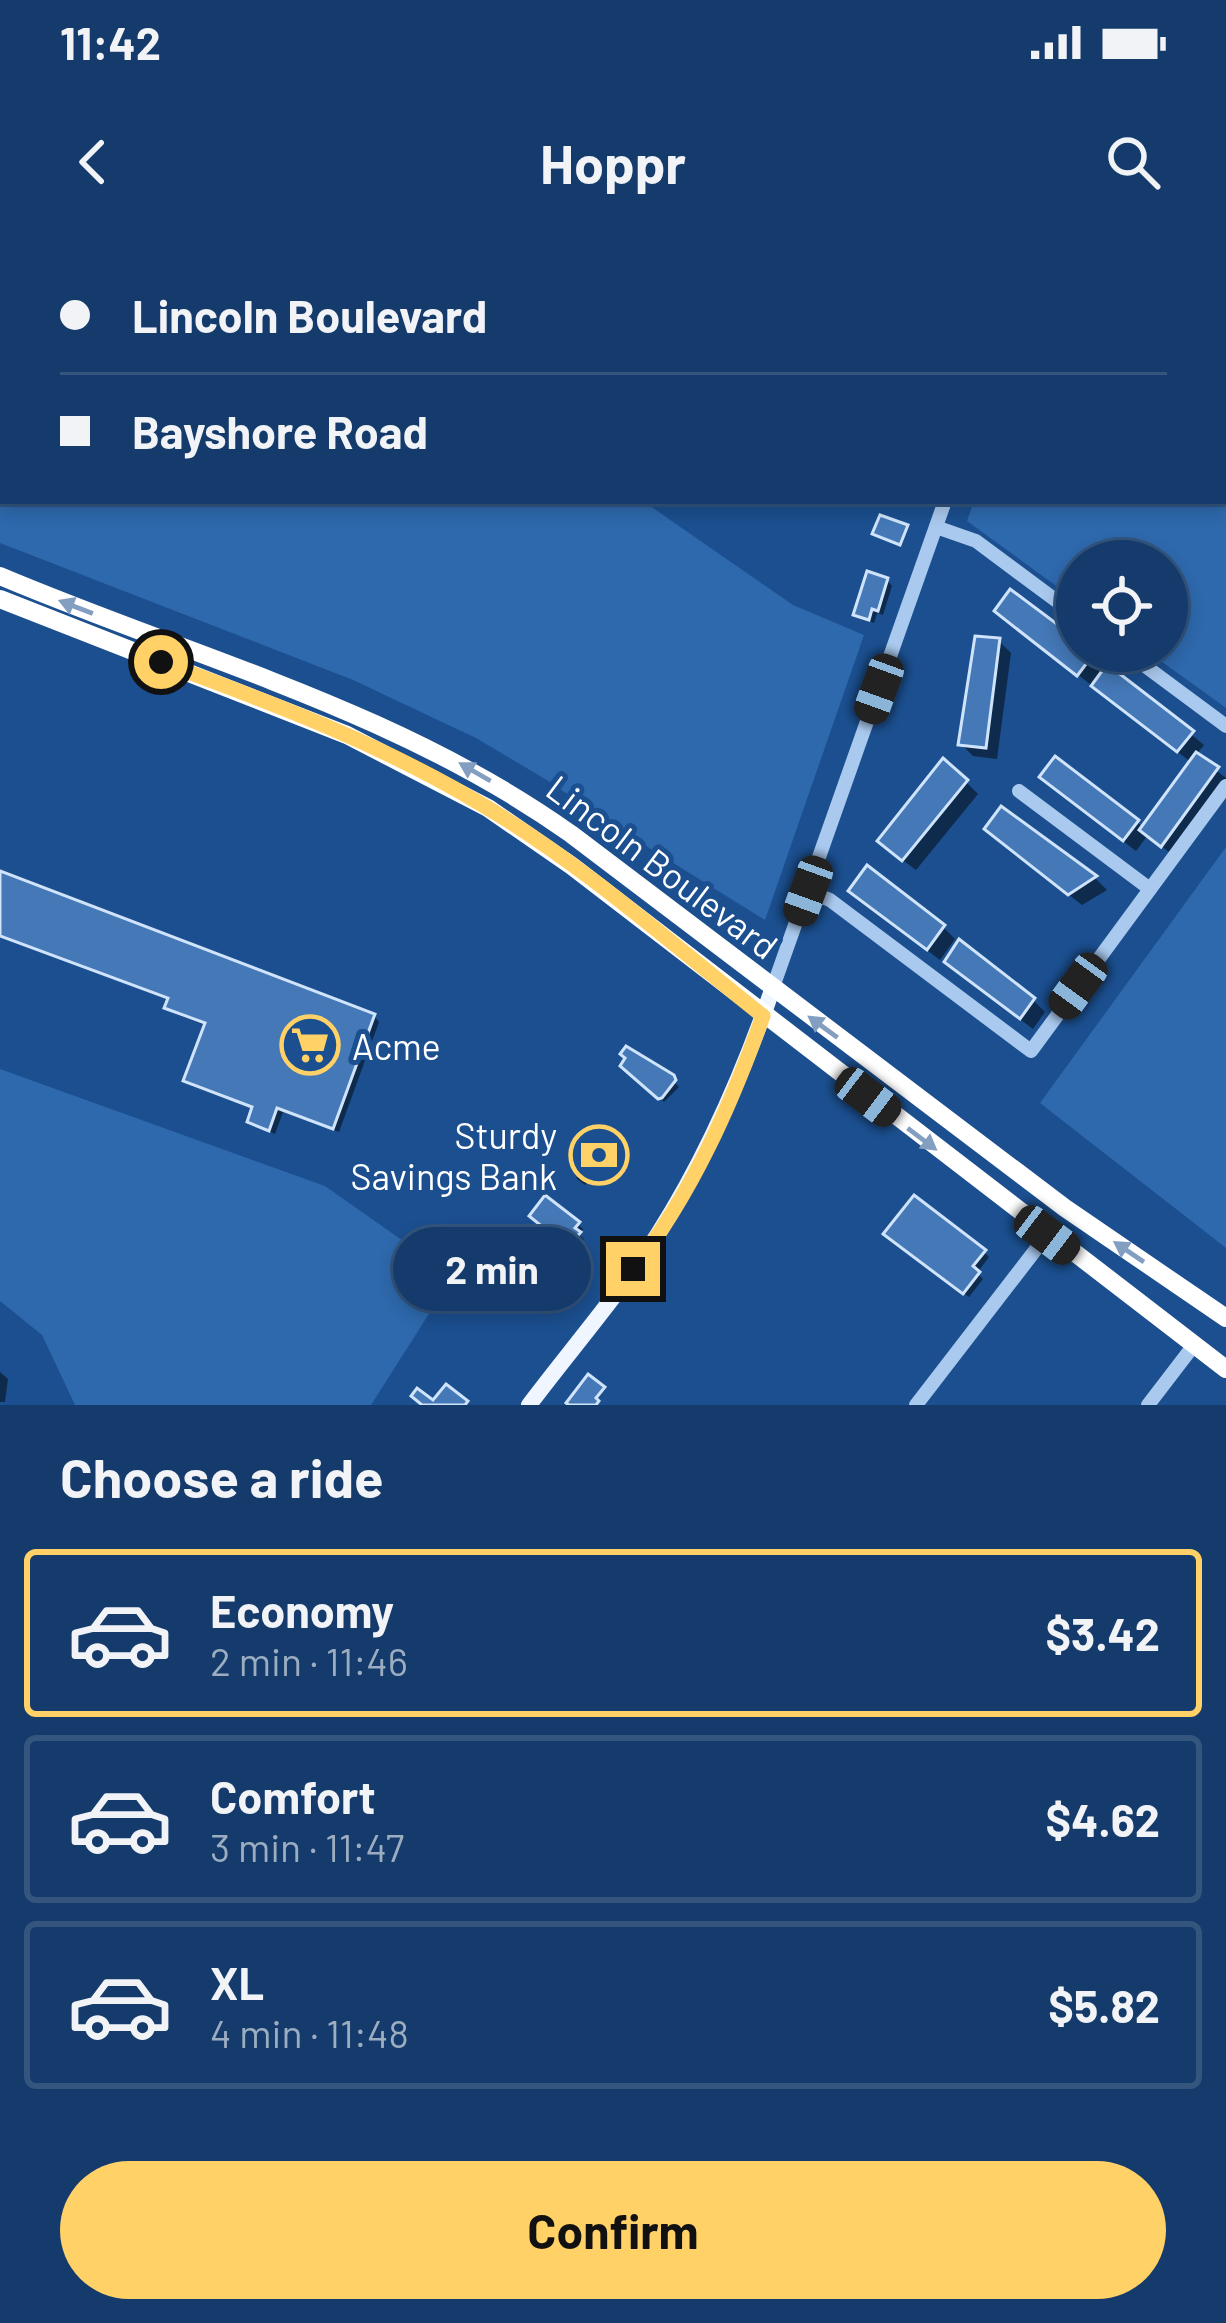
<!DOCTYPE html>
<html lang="en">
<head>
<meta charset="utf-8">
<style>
  body { margin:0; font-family:Barlow,sans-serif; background:#1d4271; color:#f1f3f6; height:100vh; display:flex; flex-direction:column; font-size:45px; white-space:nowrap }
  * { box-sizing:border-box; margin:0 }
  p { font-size:39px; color:#9dadc1 }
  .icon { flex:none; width:66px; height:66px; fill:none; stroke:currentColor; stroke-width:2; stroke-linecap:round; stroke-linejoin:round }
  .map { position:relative; height:1165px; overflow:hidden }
  .drawer { display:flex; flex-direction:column; background:#143b6b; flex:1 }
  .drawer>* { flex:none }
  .top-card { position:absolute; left:0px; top:0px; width:1227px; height:264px; box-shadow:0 6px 18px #0003,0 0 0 3px #33557e; display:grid; align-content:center; height:264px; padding:0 60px; background:#143b6b }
  .fabs { position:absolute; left:1056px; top:300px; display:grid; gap:24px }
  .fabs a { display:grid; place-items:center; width:132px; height:132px; border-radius:50%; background:#143b6b; box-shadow:0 6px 18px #0003,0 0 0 3px #33557e; font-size:60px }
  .end { position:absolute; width:54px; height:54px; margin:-27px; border:15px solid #ffd166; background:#111; box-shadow:0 0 0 6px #111 }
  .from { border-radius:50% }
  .bubble { position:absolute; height:84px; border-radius:42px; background:#143b6b; box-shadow:0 6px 18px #0003,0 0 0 3px #33557e; font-size:39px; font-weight:700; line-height:84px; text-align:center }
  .car { position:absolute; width:36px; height:72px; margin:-36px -18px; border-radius:15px; box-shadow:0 0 9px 3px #0007; background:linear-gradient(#222 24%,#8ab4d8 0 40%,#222 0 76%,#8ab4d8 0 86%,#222 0) }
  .top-card b { display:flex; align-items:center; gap:42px; height:114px; font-size:45px }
  .top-card b+b { border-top:3px solid #33557e }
  .top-card i { width:30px; height:30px; background:#f1f3f6 }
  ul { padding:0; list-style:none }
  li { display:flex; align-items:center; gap:36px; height:168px; margin:0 24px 18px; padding:0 36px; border:6px solid #33557e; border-radius:12px }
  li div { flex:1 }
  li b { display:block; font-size:45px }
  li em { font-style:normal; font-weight:700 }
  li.current { border-color:#ffd166 }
  li>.icon { width:108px; height:108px; stroke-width:1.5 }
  h2 { padding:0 60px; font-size:54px; line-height:144px }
  .action { display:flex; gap:24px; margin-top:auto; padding:24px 60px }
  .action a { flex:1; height:138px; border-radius:72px; background:#ffd166; color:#111; font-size:48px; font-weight:700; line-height:138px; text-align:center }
  .status { display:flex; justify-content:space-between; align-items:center; height:84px; padding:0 60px; background:#143b6b; direction:ltr }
  .status svg { height:33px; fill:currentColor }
  header { display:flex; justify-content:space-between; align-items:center; height:156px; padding:0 60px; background:#143b6b; font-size:54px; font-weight:700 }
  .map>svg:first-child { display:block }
</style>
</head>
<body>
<div class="status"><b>11:42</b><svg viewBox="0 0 49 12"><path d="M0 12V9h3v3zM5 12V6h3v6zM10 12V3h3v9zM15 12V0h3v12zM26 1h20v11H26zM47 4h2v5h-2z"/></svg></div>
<header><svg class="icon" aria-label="back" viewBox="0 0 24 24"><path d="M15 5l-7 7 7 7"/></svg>Hoppr<svg class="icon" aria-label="search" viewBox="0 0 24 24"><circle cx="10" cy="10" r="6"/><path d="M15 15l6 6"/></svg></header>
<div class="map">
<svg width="1226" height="1165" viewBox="0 0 1226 1165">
  <rect width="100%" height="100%" fill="#1b4f8f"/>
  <g fill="#2e69ad">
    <path d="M0,0H581L584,3H3V261H643L793,365L864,395L765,680L638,601L631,603L555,545L476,498L353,440L0,303Z"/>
    <path d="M1226,114V468L1147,411H1167V321H1077V361L967,281L974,261H1224Z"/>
    <path d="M1226,607V1008L1040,863Z"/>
    <path d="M0,829L325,946L453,1036L371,1165H75L42,1095L0,1061Z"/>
  </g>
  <g fill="#0007">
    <path d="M887,340L892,346L883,375L877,373L874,383L862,379L857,374Z"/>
    <path d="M1010,382L1077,402V411H1089L1204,505L1196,515L1226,538V546L1175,617L1148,595L1136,611L1055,549L1137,582L1144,589L1192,523Z"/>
    <path d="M999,401L1011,413L997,519L973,516L961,504Z"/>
    <path d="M966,542L978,554L916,630L893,613Z"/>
    <path d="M1002,570L1096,639L1107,650L1082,665L1000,601Z"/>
    <path d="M0,634L374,776L379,782L339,892L283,872L275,894L250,882L255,869L192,846L187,841L207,786L173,773L168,768L170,760L0,697Z"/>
    <path d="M864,662L943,687L955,699L940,720Z"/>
    <path d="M960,734L1033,760L1045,772L1033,789Z"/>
    <path d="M630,835L674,842L679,847L664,862Z"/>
    <path d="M599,894L622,914L605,936L597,930L585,945L576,938L587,923Z"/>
    <path d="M546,959L583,989L579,995L584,999L580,1004L576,1000L571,1007L538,981Z"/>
    <path d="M893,999L984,1012L989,1017L977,1033L983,1039L969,1057Z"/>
    <path d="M0,1132L8,1139L5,1162H0Z"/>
  </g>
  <g fill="#4478b7" stroke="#cfe3fa" stroke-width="3">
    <path d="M880,275L908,285L900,305L872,294Z"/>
    <path d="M867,331L888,338L878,371L872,369L869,380L853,375Z"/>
    <path d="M1010,349L1077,399V411L1095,412L1077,436L994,371Z"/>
    <path d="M975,396L1000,398L986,508L958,505Z"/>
    <path d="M1107,424L1194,491L1177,512L1091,446Z"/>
    <path d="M1196,512L1219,527L1161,607L1139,590Z"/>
    <path d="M1055,516L1139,580L1123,601L1039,537Z"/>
    <path d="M943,518L968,540L902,621L877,601Z"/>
    <path d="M1001,566L1097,636L1068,655L984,589Z"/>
    <path d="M867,625L945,685L927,710L848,651Z"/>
    <path d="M0,631L375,774L333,889L277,868L269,891L247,882L252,867L183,841L205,783L164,768L168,758L0,696Z"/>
    <path d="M959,699L1035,758L1020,779L944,722Z"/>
    <path d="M626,806L674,835L676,840L662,858L658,859L620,826L625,818L620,814Z"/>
    <path d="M598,890L619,906L598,933L581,921L589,910L585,907Z"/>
    <path d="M545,955L580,982L575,988L581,992L573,1001L569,997L564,1004L529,976Z"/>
    <path d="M914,955L986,1010L973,1026L980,1032L963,1054L883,994Z"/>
    <path d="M588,1134L605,1147L596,1158L599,1161L596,1165H569L566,1163Z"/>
    <path d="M446,1144L468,1161L465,1165H422L411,1156L417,1148L433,1160Z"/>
  </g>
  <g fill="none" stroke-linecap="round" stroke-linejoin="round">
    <g stroke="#a9c9ee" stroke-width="14">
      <path d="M975,0V3"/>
      <path d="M1009,3L1012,0"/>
      <path d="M936,287L976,301L1077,376"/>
      <path d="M1125,411L1226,486"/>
      <path d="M1019,551L1150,649"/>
      <path d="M808,651L830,660L1031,811L1226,546"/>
      <path d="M772,750L945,261"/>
      <path d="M916,1165L1047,995"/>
      <path d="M1148,1165L1194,1105"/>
    </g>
    <path stroke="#f0f6ff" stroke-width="16" d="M529,1165C572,1108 619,1054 658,994C707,917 742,836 772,750"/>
    <g stroke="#fff" stroke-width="18">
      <path d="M0,336C194,418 397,470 571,594L1065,968L1226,1078"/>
      <path d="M0,359L347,495L488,568L572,626L1226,1129"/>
    </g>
  </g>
  <defs><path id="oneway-solid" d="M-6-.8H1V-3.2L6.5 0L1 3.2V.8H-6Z" transform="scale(3)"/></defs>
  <g fill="#829ec1">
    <use href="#oneway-solid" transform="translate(76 367) rotate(-159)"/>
    <use href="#oneway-solid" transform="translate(475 532) rotate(-150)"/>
    <use href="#oneway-solid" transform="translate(823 787) rotate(-144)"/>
    <use href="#oneway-solid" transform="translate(922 899) rotate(37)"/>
    <use href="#oneway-solid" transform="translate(1129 1012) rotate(-146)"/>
  </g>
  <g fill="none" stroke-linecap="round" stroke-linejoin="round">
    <path stroke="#ffd166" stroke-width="15" d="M161,422C273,463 384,505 486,567C585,626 673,705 763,776C731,865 692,954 633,1029"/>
  </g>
  <defs>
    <g id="supermarket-ring" transform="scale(3)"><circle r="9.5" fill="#1b4f8f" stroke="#ffd166" stroke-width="1.5"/><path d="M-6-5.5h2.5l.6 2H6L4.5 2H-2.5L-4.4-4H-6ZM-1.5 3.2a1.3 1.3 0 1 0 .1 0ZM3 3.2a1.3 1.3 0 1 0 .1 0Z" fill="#ffd166"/></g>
    <g id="bank-ring" transform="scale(3)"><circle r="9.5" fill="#1b4f8f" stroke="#ffd166" stroke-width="1.5"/><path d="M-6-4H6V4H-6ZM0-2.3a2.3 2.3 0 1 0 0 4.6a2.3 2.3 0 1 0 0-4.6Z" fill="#ffd166"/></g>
  </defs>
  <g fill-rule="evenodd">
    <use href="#supermarket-ring" x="310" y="805"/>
    <use href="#bank-ring" x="599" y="915"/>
  </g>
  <g text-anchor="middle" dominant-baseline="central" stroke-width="10" stroke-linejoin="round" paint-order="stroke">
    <g font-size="36" fill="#fff" stroke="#1b4f8f">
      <text transform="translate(663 626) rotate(37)">Lincoln Boulevard</text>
    </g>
    <g font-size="36" fill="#fff" stroke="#1b4f8f" text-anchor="start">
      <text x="352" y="805">Acme</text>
      <text x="557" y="894" text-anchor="end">Sturdy<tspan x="557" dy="41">Savings Bank</tspan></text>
    </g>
  </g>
</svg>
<div class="fabs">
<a><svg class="icon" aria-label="locate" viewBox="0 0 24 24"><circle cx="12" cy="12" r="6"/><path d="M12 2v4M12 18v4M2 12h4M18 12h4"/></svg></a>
</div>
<i class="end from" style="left:161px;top:422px"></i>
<i class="end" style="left:633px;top:1029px"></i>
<div class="bubble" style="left:393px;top:987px;width:198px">2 min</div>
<i class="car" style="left:879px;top:449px;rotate:200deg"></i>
<i class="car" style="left:808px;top:651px;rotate:200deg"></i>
<i class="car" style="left:1078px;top:746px;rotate:216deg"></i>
<i class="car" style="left:868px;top:857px;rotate:127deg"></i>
<i class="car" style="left:1047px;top:995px;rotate:127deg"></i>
<div class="top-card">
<b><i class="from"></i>Lincoln Boulevard</b>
<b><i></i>Bayshore Road</b>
</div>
</div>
<section class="drawer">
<h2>Choose a ride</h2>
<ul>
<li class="current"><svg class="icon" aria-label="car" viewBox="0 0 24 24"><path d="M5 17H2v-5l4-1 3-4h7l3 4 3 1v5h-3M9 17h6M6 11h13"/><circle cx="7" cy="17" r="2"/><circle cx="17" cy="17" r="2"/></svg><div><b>Economy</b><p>2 min · 11:46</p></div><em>$3.42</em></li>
<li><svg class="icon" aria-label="car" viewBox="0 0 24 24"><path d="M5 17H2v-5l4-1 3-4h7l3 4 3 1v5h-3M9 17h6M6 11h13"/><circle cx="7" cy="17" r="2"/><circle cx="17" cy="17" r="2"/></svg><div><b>Comfort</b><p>3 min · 11:47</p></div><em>$4.62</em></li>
<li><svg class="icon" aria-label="car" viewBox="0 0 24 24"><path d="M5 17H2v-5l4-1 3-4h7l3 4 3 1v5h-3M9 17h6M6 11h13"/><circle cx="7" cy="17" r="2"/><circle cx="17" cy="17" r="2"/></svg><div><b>XL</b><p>4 min · 11:48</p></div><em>$5.82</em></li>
</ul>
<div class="action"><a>Confirm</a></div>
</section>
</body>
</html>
